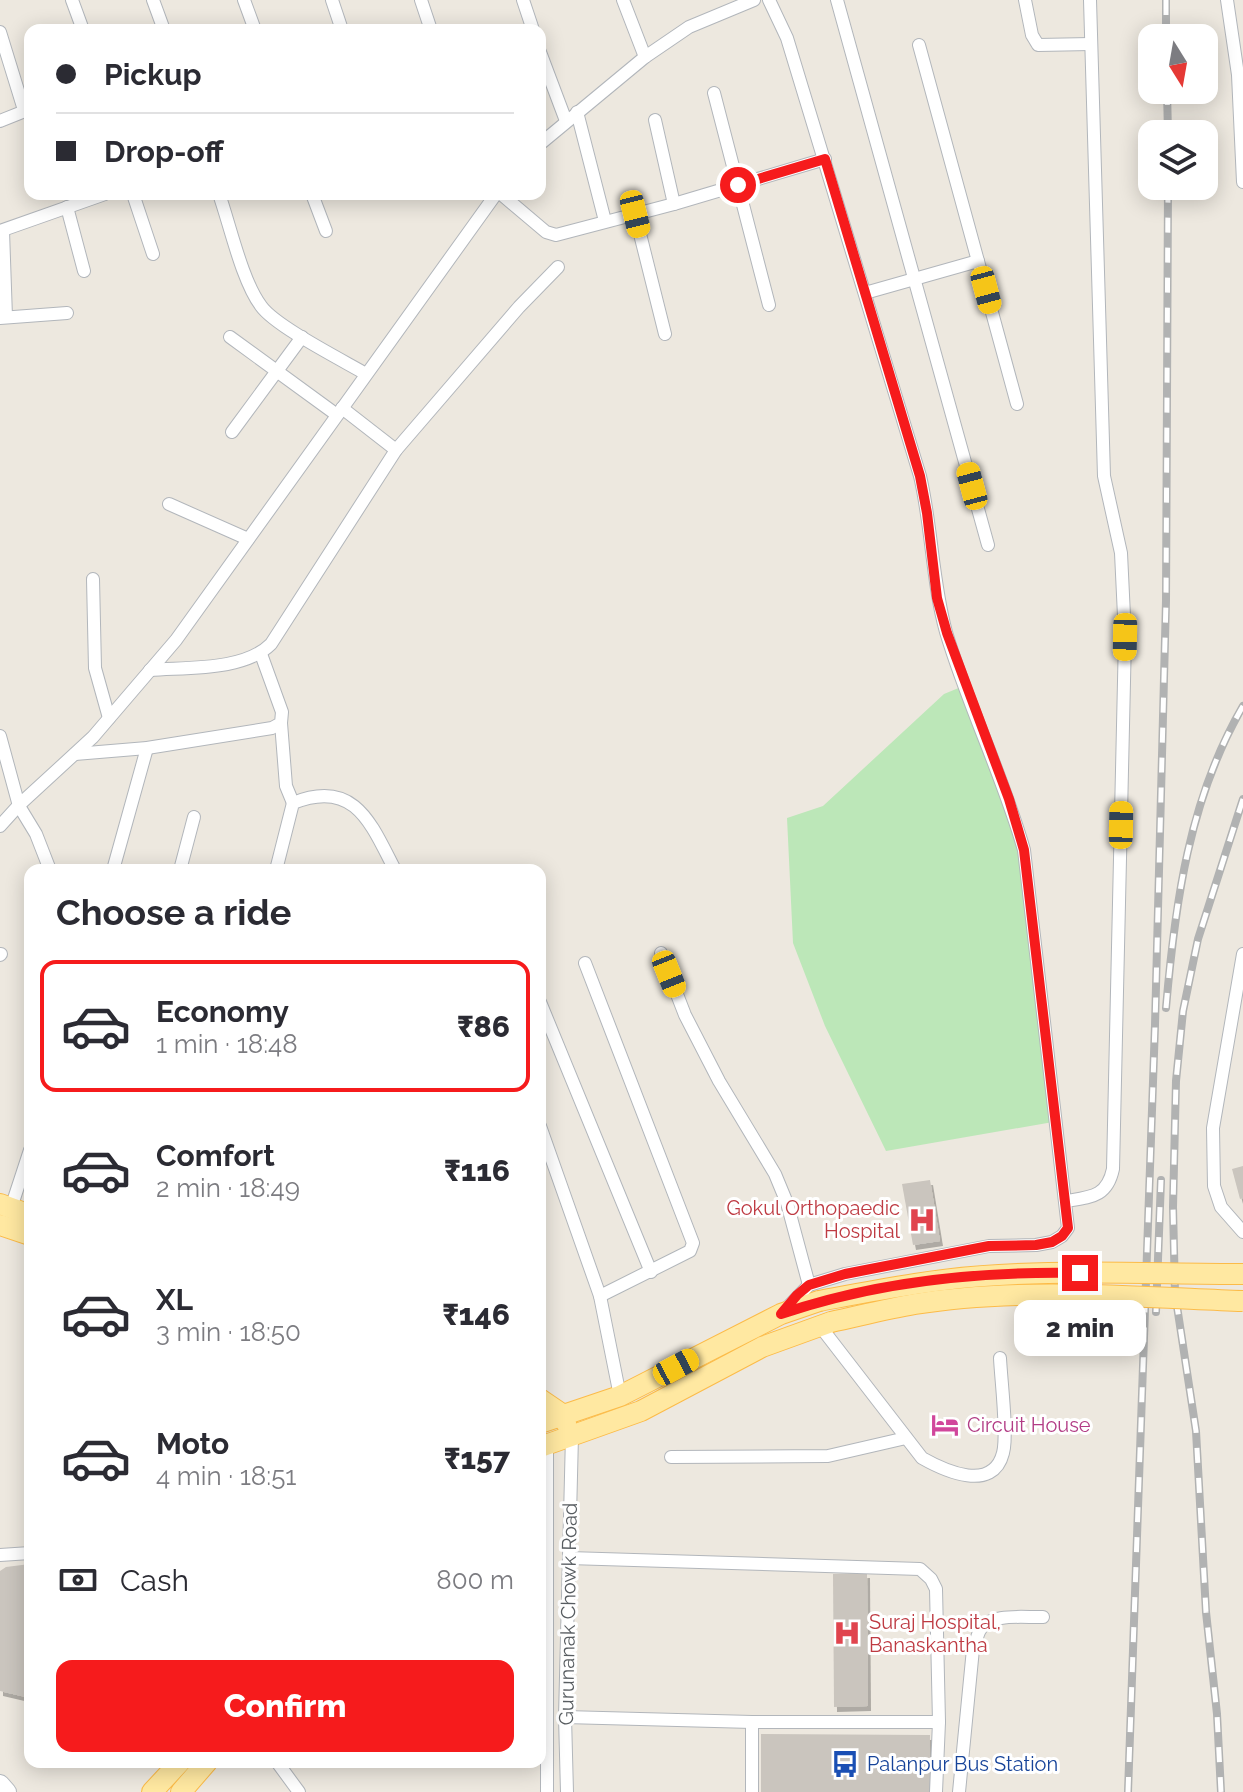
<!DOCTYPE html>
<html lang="en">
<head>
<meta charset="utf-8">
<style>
  body { margin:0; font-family:Raleway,sans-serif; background:#f2f2f3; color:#2b2b33; height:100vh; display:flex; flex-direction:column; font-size:30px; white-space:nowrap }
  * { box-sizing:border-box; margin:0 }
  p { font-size:26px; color:#7c7c81 }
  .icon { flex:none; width:44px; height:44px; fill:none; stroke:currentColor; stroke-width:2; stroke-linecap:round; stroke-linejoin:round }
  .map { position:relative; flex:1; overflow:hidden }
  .details { position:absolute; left:24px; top:864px; width:522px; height:904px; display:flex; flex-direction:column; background:#fff; border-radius:16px; box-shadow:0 4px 20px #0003 }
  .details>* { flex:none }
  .top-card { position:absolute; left:24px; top:24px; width:522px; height:176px; border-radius:16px; box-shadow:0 4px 20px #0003; display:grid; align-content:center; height:176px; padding:0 32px; background:#fff }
  .needle { width:52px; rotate:169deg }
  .controls { position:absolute; left:1138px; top:24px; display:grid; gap:16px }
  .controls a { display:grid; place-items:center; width:80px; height:80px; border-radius:16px; background:#fff; box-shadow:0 4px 20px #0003; font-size:40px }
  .end { position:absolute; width:36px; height:36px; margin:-18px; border:10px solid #f61b1c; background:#fff; box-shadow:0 0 0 4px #fff }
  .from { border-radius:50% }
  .bubble { position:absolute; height:56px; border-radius:16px; background:#fff; box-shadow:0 4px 20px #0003; font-size:26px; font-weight:800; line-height:56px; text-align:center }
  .car { position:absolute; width:24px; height:48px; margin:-24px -12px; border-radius:10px; box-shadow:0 0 6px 2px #0007; background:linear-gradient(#f5c518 24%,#345 0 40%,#f5c518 0 76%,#345 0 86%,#f5c518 0) }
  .top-card b { display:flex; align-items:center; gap:28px; height:76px; font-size:30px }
  .top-card b+b { border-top:2px solid #e1e1e2 }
  .top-card i { width:20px; height:20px; background:#2b2b33 }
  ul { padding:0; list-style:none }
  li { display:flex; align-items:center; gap:24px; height:132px; margin:0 16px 12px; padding:0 16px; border:4px solid transparent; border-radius:16px }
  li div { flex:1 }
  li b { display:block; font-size:30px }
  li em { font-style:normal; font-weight:800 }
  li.on { border-color:#f61b1c }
  li>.icon { width:72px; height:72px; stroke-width:1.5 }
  h2 { padding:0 32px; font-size:36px; line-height:96px }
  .pay { display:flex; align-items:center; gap:20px; height:88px; padding:0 32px; font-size:30px }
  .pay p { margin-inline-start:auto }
  .primary-button { display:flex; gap:16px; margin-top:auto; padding:16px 32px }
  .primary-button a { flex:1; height:92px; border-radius:16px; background:#f61b1c; color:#fff; font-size:32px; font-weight:800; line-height:92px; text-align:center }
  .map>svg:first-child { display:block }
</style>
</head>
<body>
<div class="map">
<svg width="1243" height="1792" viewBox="0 0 1243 1792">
  <defs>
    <filter id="shadow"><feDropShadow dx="3" dy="5" stdDeviation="0" flood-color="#0004"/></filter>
  </defs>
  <rect width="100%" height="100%" fill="#ede8df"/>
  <path fill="#bce7b8" d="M961,687L1017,834L1053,1122L886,1151L825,1026L793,943L787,818L823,806L944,694Z"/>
  <g fill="#cac5be" filter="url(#shadow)">
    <path d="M1243,1166V1198L1240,1199L1232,1169Z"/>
    <path d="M930,1180L940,1241L913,1245L902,1184Z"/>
    <path d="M30,1564V1698L0,1691V1571L6,1567Z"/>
    <path d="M867,1573L868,1706L834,1707L833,1574Z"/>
    <path d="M761,1734L930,1735L929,1792H761Z"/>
  </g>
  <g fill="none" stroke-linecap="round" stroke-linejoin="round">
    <g stroke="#b2b6bb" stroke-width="14">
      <g id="street">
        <path d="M72,0L83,30"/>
        <path d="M153,0L164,30"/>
        <path d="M244,0L255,30"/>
        <path d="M332,0L342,30"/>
        <path d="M421,0L431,30"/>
        <path d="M523,0L533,30"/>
        <path d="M623,0L645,57"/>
        <path d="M769,0L787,38L920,476C932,527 932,581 946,632C968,706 1003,776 1024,850L1068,1228L1062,1236L1052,1242L1036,1245L989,1246L845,1274L809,1285L783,1312"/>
        <path d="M837,0L988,545"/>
        <path d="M1025,0L1032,35L1038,45L1091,44"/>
        <path d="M1227,0L1238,75L1243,182"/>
        <path d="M0,32L24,110"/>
        <path d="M919,45L1017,404"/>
        <path d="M540,52L566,121"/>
        <path d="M714,93L769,305"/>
        <path d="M577,112L605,221"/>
        <path d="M655,120L674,204"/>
        <path d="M0,121L30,109"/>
        <path d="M540,144L645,57L689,27L754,0"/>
        <path d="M133,194L153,254"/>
        <path d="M219,194C230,225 242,281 261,306C275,326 342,360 366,374"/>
        <path d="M312,194L326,231"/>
        <path d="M501,194L546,232L556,235L674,204L825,159"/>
        <path d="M67,207L84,271"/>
        <path d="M635,214L665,334"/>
        <path d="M0,231L105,194"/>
        <path d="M3,231L6,317"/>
        <path d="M865,293L978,261"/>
        <path d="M0,318L67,313"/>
        <path d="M230,337L337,415"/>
        <path d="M342,408L396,450"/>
        <path d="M232,432L302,337"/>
        <path d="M169,504L248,539"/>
        <path d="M93,579L95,668L109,718"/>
        <path d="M150,670C187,667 244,671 271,644L396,450L519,307L558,267"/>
        <path d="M281,723L286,786L293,803"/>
        <path d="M0,736L19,806L36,834L50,870"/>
        <path d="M75,754L147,748L272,728L281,723L282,712L261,654"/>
        <path d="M0,826L19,805L93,737L176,640L496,194"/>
        <path d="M113,870L147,748"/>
        <path d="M180,870L194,817"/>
        <path d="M276,870L293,803C355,778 371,824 395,870"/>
        <path d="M661,953L685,1015L719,1081L775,1174L787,1203L809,1285"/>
        <path d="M1243,954L1213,1128L1214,1186L1221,1207L1243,1232"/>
        <path d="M0,955L1,954"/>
        <path d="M585,963L693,1243L690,1251L600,1296"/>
        <path d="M540,1002L651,1272"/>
        <path d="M540,1126L600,1296L620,1396"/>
        <path d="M1066,1201C1091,1197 1107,1197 1113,1169L1125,637L1121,553L1104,476L1090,0"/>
        <path d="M11,1208L30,1150"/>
        <path d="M820,1326L922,1458C945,1471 993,1493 1003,1453C1008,1435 1001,1380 1000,1358"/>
        <path d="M547,1445V1792"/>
        <path d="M671,1457L828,1456L906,1438"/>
        <path d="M0,1555L30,1553"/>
        <path d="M569,1558L920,1569L931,1579L936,1589L939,1722L936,1792"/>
        <path d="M565,1717L752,1722H939"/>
        <path d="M277,1762L299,1792"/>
        <path d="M567,1792L565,1717L572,1436"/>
        <path d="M752,1792V1722"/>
        <path d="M959,1792L973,1649C976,1643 977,1635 980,1630C990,1612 1026,1618 1043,1617"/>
      </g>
    </g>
    <g stroke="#b3b8bd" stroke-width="20">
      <path id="secondary" d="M0,1784L7,1792"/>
    </g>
    <g stroke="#fcbb48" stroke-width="22">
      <g id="primary">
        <path d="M0,1204L30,1215"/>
        <path d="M0,1225L30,1235"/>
        <path d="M540,1399L562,1414L566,1423"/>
        <path d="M540,1423L620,1396L781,1314L819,1301"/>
        <path d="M540,1447L641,1411L762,1347L831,1322"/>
        <path d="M152,1792L180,1762"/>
        <path d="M181,1792L207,1762"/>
      </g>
    </g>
    <use href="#street" stroke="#fff" stroke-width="12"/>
    <use href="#secondary" stroke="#fff" stroke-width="18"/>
    <use href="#primary" stroke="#ffe8a1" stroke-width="20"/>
    <g stroke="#b1b2b2" stroke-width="8">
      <g id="rail">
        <path d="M1166,0V38"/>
        <path d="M1167,90L1168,134"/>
        <path d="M1166,1008C1175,903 1189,799 1243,706"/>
        <path d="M1156,1312L1161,1180"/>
        <path d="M1128,1792L1155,1025L1166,601L1168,186"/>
        <path d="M1221,1792L1217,1714L1206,1612L1196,1431L1175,1293L1173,1207L1176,1081L1183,1011L1198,939L1243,799"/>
      </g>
    </g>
    <use href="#rail" stroke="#fff" stroke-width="5" stroke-dasharray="15" stroke-linecap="butt"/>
    <g stroke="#fcbb48" stroke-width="22" stroke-linecap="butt">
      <g id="primary-bridge">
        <path d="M819,1301C878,1290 938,1278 999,1275C1080,1270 1162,1274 1243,1274"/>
        <path d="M831,1322C859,1316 886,1309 915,1304C1017,1287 1139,1297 1243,1301"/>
      </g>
    </g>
    <use href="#primary-bridge" stroke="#ffe8a1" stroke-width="20"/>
  </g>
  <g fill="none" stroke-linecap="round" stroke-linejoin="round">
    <path stroke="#f61b1c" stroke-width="10" d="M738,185L825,159L920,476L927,513L937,598L947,633L1009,799L1024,850L1068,1228L1062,1236L1052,1242L1036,1245L989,1246L845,1274L809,1285L797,1295L781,1314C875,1282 981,1271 1080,1273"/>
  </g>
  <defs>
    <g id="hospital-bare" transform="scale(2.16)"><path d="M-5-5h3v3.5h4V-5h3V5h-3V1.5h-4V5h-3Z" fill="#e0444e" stroke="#fff" stroke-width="2.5" paint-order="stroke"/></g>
    <g id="hotel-bare" transform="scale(2.16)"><path d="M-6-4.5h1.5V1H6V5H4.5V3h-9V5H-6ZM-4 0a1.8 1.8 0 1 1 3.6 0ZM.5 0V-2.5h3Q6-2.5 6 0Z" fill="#d1479c" stroke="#fff" stroke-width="2.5" paint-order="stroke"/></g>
    <g id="bus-bare" transform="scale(2.16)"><path d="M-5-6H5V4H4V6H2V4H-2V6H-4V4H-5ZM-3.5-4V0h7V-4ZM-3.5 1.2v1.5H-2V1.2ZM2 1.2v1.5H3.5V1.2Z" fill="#1a4fb4" stroke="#fff" stroke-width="2.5" paint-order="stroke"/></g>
  </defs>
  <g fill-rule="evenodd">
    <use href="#hospital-bare" x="922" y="1220"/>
    <use href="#hotel-bare" x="945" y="1425"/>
    <use href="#hospital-bare" x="847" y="1633"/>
    <use href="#bus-bare" x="845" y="1764"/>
  </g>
  <g text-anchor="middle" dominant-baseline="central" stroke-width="6" stroke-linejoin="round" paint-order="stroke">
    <g font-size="20" fill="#be3a42" stroke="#fff" text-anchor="end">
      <text x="900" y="1208">Gokul Orthopaedic<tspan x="900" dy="23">Hospital</tspan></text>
      <text x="869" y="1622" text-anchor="start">Suraj Hospital,<tspan x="869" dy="23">Banaskantha</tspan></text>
    </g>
    <g font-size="20" fill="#b23c85" stroke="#fff" text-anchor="start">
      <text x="967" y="1425">Circuit House</text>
    </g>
    <g font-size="20" fill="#585d61" stroke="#fff">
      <text transform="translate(568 1614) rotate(-89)">Gurunanak Chowk Road</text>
    </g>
    <g font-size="20" fill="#164399" stroke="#fff" text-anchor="start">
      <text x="867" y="1764">Palanpur Bus Station</text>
    </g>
  </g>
</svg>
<div class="controls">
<a><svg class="needle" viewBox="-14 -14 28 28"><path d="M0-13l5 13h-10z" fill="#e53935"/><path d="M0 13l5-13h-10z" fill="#7c7c81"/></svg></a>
<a><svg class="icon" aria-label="layers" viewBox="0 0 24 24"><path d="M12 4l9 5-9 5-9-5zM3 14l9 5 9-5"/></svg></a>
</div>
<i class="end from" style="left:738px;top:185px"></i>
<i class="end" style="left:1080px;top:1273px"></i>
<div class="bubble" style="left:1014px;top:1300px;width:132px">2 min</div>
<i class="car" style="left:635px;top:214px;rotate:166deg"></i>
<i class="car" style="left:986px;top:290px;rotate:165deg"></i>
<i class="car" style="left:972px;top:486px;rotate:345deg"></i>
<i class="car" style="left:1125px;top:637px;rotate:181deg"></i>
<i class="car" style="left:1121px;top:825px;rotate:1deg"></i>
<i class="car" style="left:669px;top:974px;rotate:158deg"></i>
<i class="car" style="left:676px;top:1367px;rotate:62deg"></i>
<div class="top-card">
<b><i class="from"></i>Pickup</b>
<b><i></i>Drop-off</b>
</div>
<section class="details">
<h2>Choose a ride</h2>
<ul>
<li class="on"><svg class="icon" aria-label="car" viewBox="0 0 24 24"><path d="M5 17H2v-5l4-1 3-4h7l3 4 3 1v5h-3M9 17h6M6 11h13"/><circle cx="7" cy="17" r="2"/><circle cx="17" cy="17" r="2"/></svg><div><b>Economy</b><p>1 min · 18:48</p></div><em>₹86</em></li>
<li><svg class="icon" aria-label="car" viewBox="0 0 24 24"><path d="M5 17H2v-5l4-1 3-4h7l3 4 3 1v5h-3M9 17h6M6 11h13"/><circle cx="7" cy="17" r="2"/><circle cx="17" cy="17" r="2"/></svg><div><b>Comfort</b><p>2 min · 18:49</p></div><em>₹116</em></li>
<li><svg class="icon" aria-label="car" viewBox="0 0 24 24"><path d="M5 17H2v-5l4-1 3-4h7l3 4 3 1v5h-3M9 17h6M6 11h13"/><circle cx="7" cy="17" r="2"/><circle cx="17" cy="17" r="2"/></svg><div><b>XL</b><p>3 min · 18:50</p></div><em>₹146</em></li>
<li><svg class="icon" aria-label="car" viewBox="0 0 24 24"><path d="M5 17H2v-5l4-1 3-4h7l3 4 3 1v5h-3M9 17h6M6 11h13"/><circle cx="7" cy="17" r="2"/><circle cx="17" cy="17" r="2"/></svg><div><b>Moto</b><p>4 min · 18:51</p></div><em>₹157</em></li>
</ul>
<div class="pay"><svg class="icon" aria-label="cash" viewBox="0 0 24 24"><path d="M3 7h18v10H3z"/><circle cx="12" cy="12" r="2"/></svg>Cash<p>800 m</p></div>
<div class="primary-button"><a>Confirm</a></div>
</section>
</div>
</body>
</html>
